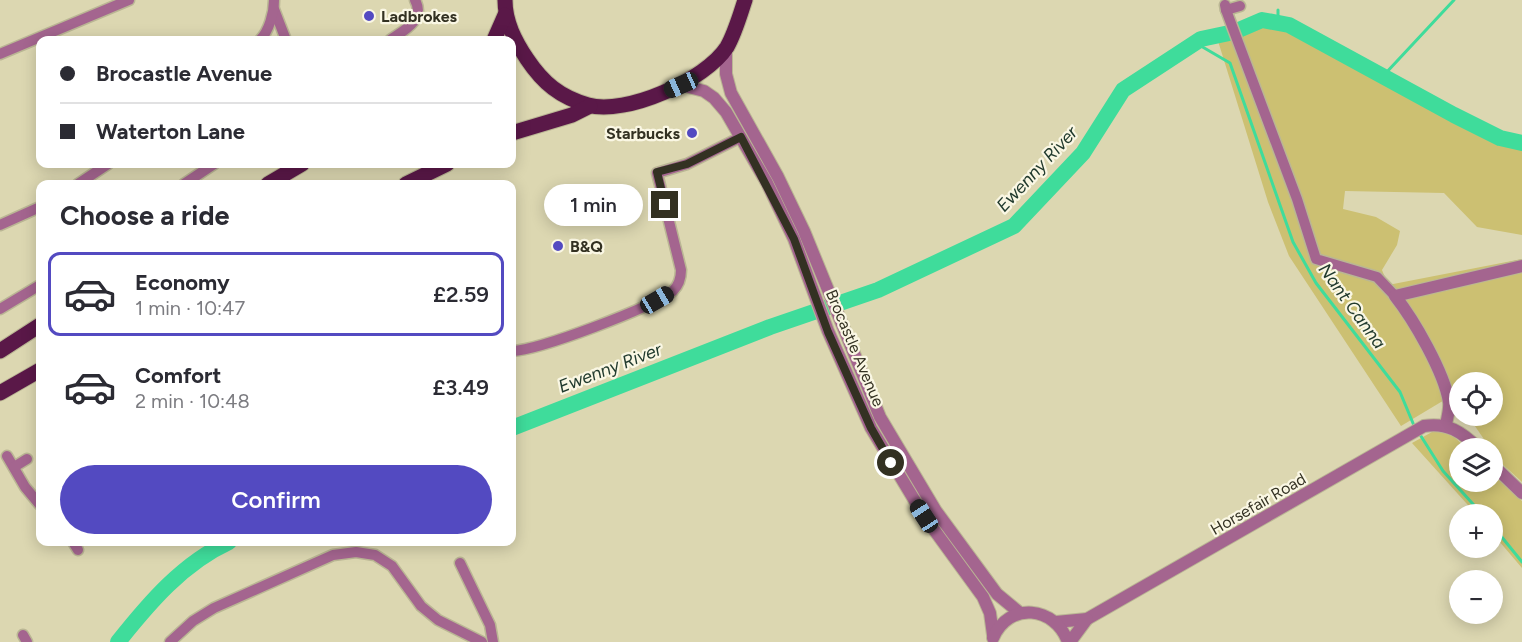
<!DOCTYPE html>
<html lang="en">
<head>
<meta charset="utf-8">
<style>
  body { margin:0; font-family:Figtree,sans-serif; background:#f2f2f3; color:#2b2b33; height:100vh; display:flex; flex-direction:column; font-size:22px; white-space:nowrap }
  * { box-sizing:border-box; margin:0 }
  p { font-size:20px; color:#7c7c81 }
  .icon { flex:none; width:33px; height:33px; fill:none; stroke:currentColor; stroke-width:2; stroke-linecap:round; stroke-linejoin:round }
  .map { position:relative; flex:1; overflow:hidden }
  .details { position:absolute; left:36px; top:180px; width:480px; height:366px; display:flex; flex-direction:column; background:#fff; border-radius:12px; box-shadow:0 3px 15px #0003 }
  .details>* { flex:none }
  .top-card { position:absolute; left:36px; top:36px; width:480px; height:132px; border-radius:12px; box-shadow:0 3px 15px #0003; display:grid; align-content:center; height:132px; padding:0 24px; background:#fff }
  .buttons { position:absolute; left:1449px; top:372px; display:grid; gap:12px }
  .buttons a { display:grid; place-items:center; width:54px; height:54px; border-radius:50%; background:#fff; box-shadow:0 3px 15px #0003; font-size:30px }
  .end { position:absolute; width:27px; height:27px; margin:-14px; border:8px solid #333122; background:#fff; box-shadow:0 0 0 3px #fff }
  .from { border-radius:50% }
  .bubble { position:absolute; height:42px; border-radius:21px; background:#fff; box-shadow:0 3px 15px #0003; font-size:20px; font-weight:600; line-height:42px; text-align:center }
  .car { position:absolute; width:18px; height:36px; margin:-18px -9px; border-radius:8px; box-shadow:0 0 4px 2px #0007; background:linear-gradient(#222 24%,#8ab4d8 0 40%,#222 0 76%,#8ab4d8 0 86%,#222 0) }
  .top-card b { display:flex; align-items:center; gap:21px; height:57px; font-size:22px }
  .top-card b+b { border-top:2px solid #e1e1e2 }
  .top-card i { width:15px; height:15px; background:#2b2b33 }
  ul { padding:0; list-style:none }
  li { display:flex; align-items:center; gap:18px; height:84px; margin:0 12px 9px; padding:0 12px; border:3px solid transparent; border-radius:12px }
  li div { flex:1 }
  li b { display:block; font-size:22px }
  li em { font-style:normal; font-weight:600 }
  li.on { border-color:#534ac1 }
  li>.icon { width:54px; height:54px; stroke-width:1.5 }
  h2 { padding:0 24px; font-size:27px; line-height:72px }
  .button { display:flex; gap:12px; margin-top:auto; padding:12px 24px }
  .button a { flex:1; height:69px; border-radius:36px; background:#534ac1; color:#fff; font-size:24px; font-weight:600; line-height:69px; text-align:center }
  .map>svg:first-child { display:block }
</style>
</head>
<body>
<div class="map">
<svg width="1522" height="642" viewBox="0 0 1522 642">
  <rect width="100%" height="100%" fill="#dcd7b1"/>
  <g fill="#ccc072">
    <path d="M1269,25L1293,32L1491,141L1522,149V235L1477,227L1444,193L1345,191L1343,209L1376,217L1400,231L1397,245L1382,270L1388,285L1522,259V482L1499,461L1468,416H1492V382H1460L1459,399L1456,393L1401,426L1289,256L1268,202L1218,41Z"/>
    <path d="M1441,430L1449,432L1466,448H1460V482H1492L1493,475L1522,501V568L1493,534L1492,514H1476L1412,443L1432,432Z"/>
  </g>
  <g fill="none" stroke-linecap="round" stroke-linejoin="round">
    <g stroke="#3fdc9b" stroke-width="3">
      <path d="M1278,10V23"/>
      <path d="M1194,42L1230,63L1293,242L1316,283L1400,392L1415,428"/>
      <path d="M1384,75L1454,0"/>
      <path d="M1419,433L1443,471L1482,514"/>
      <path d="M1492,525L1522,562"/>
    </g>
    <g stroke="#3fdc9b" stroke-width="16">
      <path d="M512,428L770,327L878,290L1014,226L1083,153L1123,90L1201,39L1234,32L1262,20L1289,25L1454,115L1500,138L1522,143"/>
      <path d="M118,642C149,603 183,563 229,542"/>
    </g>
    <g stroke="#bab694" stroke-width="13">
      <g id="minor">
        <path d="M1225,5L1226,10L1240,6"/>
        <path d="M274,9L286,40"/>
        <path d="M1226,10L1297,199L1316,259L1377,277L1395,296"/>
        <path d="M260,40C269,31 274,13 274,0"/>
        <path d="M390,40C403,31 426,20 415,0"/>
        <path d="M0,54L129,0"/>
        <path d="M78,184L108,164"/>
        <path d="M184,184L214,164"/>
        <path d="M0,225L40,207"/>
        <path d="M0,309L40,285"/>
        <path d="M512,351C540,350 650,308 673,291C679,285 681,278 681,270L657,173L687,164L741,137"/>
        <path d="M7,456L25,487L40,505"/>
        <path d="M14,467L27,459"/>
        <path d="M73,542L78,550"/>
        <path d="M460,563L490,625L493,642"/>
        <path d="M23,635L27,642"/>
        <path d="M170,642L193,621L214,608L333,555L356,552L375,555L392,566L421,606L438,620L482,642"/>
      </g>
    </g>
    <g stroke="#bab694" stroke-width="14">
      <g id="tertiary">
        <path d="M726,48V74L731,93L778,177L804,231L880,417L936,511L997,594L1020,613"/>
        <path d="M681,85L704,91L714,98L726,112L767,183L794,239L828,331L871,428L924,516L983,597L990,613L993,635"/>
        <path d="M1446,425C1447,418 1450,409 1449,402C1444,372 1414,320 1395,296L1522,266"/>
        <path d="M1492,464L1522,493"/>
        <path d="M1056,622L1087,619L1424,426C1447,422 1462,432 1478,448"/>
        <path d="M993,638C1009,601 1055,606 1068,642"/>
        <path d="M1070,642L1087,619"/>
      </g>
    </g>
    <g stroke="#bab694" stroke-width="17">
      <g id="primary">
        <path d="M505,0C505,22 515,41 527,59C543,83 560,97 588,105C625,116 706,80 727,47C735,33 740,15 745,0"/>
        <path d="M494,40L505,15"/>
        <path d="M512,133L572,115L590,106"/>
        <path d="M268,184L302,164"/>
        <path d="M406,184L447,164"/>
        <path d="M0,351L40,325"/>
        <path d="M0,393L40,370"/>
      </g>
    </g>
    <use href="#minor" stroke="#a4658f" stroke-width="10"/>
    <use href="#tertiary" stroke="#a4658f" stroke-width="12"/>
    <use href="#primary" stroke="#5a1848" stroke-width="15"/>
  </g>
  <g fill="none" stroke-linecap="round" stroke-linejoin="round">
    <path stroke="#333122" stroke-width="8" d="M665,205L657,172L687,164L741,137L794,239L828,332L871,428L891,463"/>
  </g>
  <g fill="#534ac1" stroke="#faf7e4" stroke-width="2">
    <circle cx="369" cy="16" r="6"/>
    <circle cx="692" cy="133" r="6"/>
    <circle cx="558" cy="246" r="6"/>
  </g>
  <g text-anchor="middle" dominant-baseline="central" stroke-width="4.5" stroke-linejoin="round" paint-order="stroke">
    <g font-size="16" font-weight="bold" fill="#333122" stroke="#faf7e4" text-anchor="start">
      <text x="381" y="16">Ladbrokes</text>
      <text x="680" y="133" text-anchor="end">Starbucks</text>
      <text x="570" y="246">B&amp;Q</text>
    </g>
    <g font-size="16" fill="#333122" stroke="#faf7e4">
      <text transform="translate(855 348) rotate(67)">Brocastle Avenue</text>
      <text transform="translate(1258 504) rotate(-30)">Horsefair Road</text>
    </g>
    <g font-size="18" font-style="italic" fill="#223b2e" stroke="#faf7e4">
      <text transform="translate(1037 169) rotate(-47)">Ewenny River</text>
      <text transform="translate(1352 306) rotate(54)">Nant Canna</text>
      <text transform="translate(610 368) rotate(-21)">Ewenny River</text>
    </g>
  </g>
</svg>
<div class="buttons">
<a><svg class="icon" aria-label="locate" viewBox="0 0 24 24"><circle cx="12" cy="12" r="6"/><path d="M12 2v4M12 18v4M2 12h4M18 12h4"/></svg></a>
<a><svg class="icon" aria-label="layers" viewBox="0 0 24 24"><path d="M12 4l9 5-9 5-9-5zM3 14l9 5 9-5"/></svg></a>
<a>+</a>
<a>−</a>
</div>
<i class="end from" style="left:891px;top:463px"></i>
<i class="end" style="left:665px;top:205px"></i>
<div class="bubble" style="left:544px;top:184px;width:99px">1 min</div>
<i class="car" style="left:681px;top:85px;rotate:246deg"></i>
<i class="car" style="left:657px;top:300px;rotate:60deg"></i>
<i class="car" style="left:924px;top:516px;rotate:327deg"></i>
<div class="top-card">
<b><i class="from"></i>Brocastle Avenue</b>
<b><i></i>Waterton Lane</b>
</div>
<section class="details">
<h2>Choose a ride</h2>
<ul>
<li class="on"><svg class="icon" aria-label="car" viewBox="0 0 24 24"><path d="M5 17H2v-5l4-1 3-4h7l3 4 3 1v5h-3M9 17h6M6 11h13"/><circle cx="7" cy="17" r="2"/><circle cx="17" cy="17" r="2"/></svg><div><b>Economy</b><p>1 min · 10:47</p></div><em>£2.59</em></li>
<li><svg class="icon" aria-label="car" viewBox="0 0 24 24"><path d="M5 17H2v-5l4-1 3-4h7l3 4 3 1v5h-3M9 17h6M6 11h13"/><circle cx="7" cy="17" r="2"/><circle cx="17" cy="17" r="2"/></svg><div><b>Comfort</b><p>2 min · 10:48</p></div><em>£3.49</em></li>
</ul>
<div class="button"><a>Confirm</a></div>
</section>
</div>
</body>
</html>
